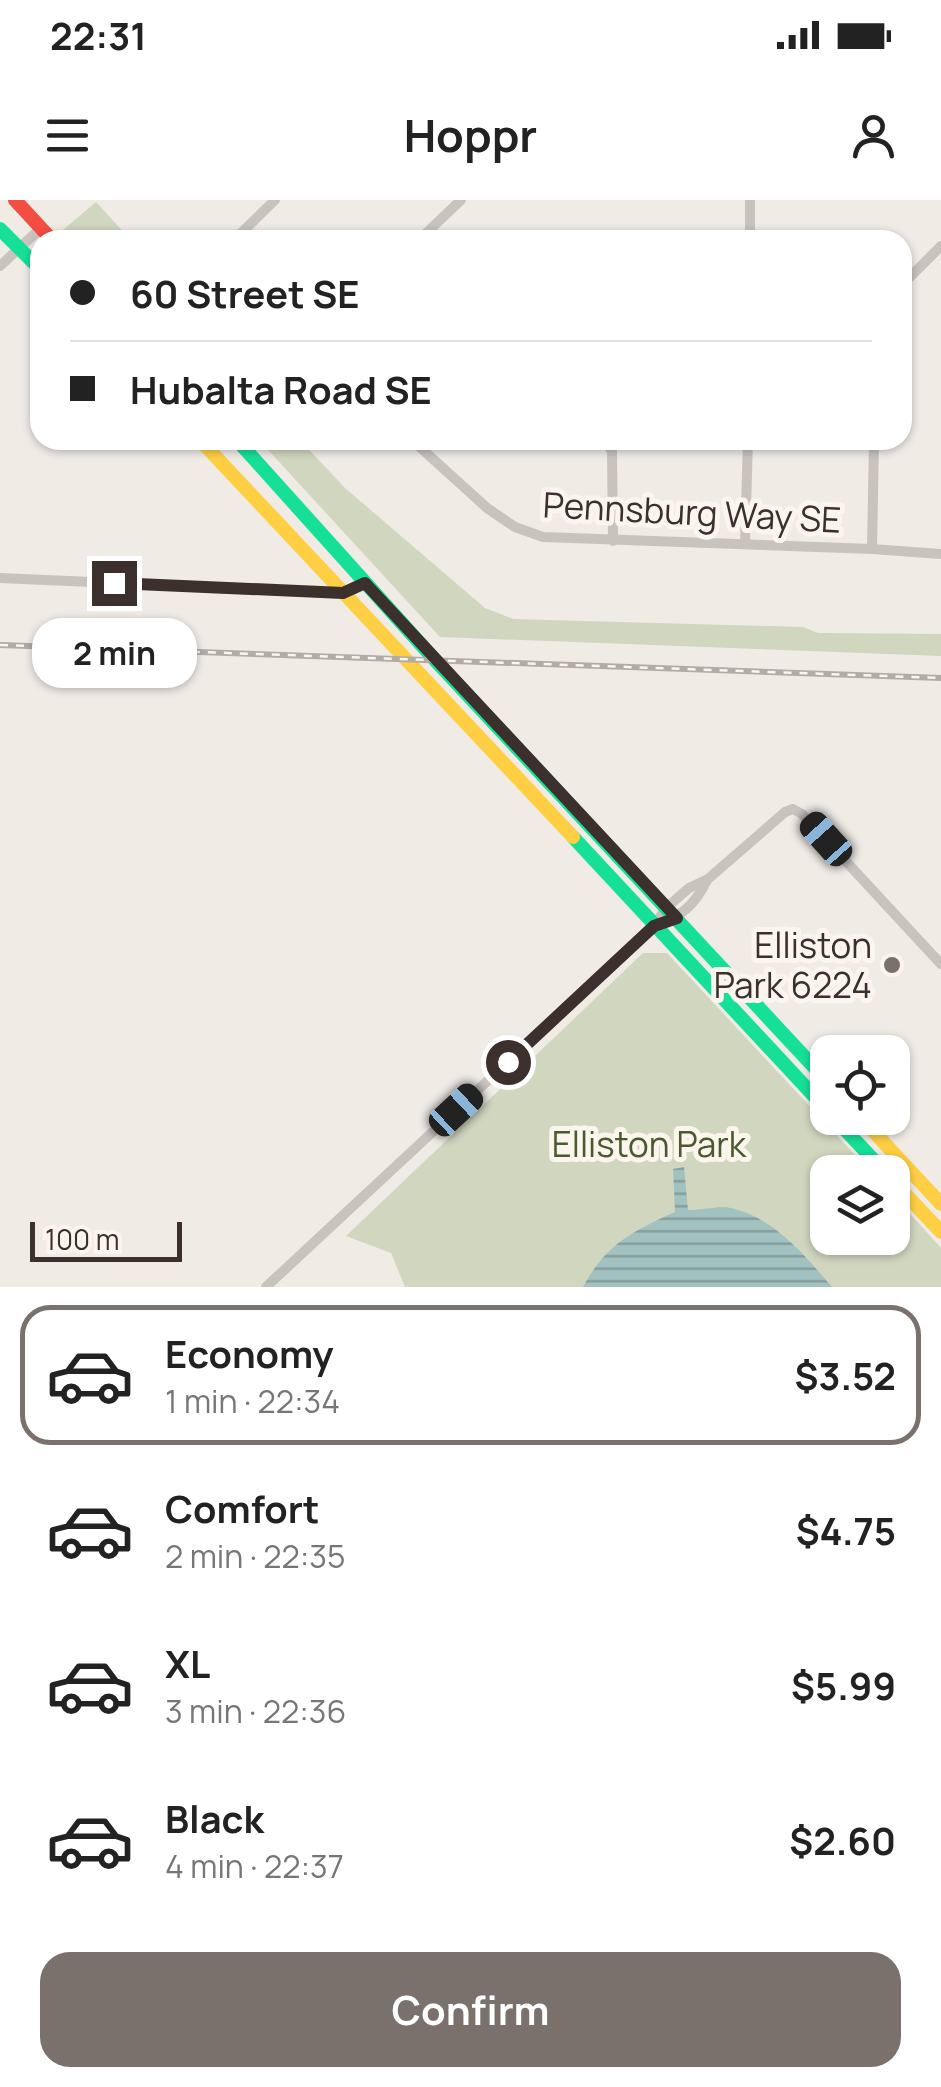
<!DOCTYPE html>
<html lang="en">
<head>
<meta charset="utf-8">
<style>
  body { margin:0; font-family:Manrope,sans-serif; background:#f6f6f6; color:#222; height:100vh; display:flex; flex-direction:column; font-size:38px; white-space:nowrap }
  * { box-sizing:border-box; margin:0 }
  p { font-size:32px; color:#767676 }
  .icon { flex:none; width:55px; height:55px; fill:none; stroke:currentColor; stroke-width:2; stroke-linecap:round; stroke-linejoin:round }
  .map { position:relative; height:1087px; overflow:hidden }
  .panel { display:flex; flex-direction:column; background:#fff; flex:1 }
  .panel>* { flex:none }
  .banner { position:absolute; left:30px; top:30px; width:882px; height:220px; border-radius:30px; box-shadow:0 2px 8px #0004; display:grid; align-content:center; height:220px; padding:0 40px; background:#fff }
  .buttons { position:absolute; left:810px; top:835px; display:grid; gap:20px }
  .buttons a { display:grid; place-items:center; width:100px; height:100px; border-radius:20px; background:#fff; box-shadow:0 2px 8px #0004; font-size:50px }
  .scale { position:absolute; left:30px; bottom:25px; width:152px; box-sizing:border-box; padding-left:10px; border:5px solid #3b302b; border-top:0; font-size:28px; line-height:35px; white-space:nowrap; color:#3b302b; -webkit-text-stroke:8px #fbf5ee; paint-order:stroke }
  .end { position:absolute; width:45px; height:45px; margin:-22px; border:12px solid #3b302b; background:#fff; box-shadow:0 0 0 5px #fff }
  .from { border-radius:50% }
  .bubble { position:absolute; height:70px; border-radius:30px; background:#fff; box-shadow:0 2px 8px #0004; font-size:32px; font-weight:700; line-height:70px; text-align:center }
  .car { position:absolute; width:30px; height:60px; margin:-30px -15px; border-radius:12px; box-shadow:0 0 8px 2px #0007; background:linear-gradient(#222 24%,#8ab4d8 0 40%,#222 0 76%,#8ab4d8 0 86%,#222 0) }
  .banner b { display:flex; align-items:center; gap:35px; height:95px; font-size:38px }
  .banner b+b { border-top:2px solid #e0e0e0 }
  .banner i { width:25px; height:25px; background:#222 }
  ul { padding:18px 0 0; list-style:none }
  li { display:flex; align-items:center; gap:30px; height:140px; margin:0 20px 15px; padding:0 20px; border:5px solid transparent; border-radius:30px }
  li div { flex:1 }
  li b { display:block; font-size:38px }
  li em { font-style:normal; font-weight:700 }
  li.current { border-color:#7a716c }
  li>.icon { width:90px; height:90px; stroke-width:1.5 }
  .cta { display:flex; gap:20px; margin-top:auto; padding:20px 40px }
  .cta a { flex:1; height:115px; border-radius:30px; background:#7a716c; color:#fff; font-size:40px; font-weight:700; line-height:115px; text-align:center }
  .status { display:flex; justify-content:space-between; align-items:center; height:70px; padding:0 50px; background:#fff; direction:ltr }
  .status svg { height:28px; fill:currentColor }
  header { display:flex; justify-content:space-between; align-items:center; height:130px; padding:0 40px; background:#fff; font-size:45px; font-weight:700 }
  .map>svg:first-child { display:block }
</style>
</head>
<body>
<div class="status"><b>22:31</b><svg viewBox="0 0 49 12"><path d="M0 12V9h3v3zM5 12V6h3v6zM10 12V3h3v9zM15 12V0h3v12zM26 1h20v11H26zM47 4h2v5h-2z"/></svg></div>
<header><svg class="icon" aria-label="menu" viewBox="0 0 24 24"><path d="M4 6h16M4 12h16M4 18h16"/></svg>Hoppr<svg class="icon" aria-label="person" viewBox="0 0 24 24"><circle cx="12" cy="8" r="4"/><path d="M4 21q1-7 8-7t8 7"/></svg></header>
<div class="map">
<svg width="941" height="1087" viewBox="0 0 941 1087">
  <defs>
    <pattern id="water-rules" width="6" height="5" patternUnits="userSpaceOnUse" patternTransform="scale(2.5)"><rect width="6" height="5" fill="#a1c2c1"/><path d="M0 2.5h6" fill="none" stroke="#849e9d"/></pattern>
  </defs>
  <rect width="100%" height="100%" fill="#f0ebe5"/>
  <g fill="#d1d6bf">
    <path d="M96,2L128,37L124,40H72L63,30Z"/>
    <path d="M259,240H300L345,288L485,408L513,419L803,427L818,433L941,434V456L440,437Z"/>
    <path d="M643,753H667L871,972H828V1038H892L893,995L941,1048V1087H405L391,1053L346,1036Z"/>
  </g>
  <path fill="url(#water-rules)" d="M684,967L688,1010C702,1010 721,1005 735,1009C776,1020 805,1056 832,1087H583C606,1044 633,1031 675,1012L673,969Z"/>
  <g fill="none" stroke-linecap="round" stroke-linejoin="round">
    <g stroke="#c9c3be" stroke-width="10">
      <path d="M750,0V40"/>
      <path d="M234,40L275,0"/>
      <path d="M419,40L461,0"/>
      <path d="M0,66L41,28"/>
      <path d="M902,85L941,46"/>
      <path d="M412,240L487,308L515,327L543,337L872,349L941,354"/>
      <path d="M606,240L612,252L613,341"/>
      <path d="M745,343L748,240"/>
      <path d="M872,349L874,240"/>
      <path d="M0,378L343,393L365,383"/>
      <path d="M655,725C681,717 695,705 707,680"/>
      <path d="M266,1087L654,726L666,708L689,688L708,679L785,612L793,609L802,614L941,764"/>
    </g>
    <g stroke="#16e098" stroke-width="14">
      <path d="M0,29L40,69"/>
      <path d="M237,240L435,460L828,882"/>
      <path d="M573,637L828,911"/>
      <path d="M834,918L885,972"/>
    </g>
    <g stroke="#ffcf43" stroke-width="14">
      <path d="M200,240L573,637"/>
      <path d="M861,918L941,1004"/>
      <path d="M892,980L941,1032"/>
    </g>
    <path stroke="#f24e42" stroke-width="14" d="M15,0L52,40"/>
    <g stroke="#b1aca8" stroke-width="6">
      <path id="rail" d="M0,445L941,478"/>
    </g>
    <use href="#rail" stroke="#fbf5ee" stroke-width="2.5" stroke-dasharray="8" stroke-linecap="butt"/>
  </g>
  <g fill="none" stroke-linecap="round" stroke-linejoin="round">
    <path stroke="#3b302b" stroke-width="12" d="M114,383L343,393L365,383L677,718L654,726L508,862"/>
  </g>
  <circle fill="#7a716c" stroke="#fbf5ee" stroke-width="4" cx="892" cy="765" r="10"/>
  <g text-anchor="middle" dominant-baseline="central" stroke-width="10" stroke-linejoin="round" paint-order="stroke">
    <g font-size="35" fill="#3b302b" stroke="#fbf5ee">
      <text transform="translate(692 312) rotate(3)">Pennsburg Way SE</text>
    </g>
    <g font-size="35" fill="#3b302b" stroke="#fbf5ee" text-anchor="end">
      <text x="872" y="745">Elliston<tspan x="872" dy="40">Park 6224</tspan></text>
    </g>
    <g font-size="35" fill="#4a5a2e" stroke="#fbf5ee">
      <text x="649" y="944">Elliston Park</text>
    </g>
  </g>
</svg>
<div class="buttons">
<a><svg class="icon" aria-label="locate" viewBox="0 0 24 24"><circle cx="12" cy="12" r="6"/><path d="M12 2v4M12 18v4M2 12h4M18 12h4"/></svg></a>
<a><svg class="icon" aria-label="layers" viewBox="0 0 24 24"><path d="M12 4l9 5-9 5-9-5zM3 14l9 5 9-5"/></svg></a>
</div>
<div class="scale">100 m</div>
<i class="end from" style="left:508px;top:862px"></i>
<i class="end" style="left:114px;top:383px"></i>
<div class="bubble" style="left:32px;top:418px;width:165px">2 min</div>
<i class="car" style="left:826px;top:639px;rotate:318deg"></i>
<i class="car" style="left:456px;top:910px;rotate:47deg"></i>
<div class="banner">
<b><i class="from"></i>60 Street SE</b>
<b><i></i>Hubalta Road SE</b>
</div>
</div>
<section class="panel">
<ul>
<li class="current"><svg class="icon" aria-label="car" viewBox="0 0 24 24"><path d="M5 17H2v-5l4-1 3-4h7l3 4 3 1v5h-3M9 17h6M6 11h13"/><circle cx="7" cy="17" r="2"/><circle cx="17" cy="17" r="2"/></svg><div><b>Economy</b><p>1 min · 22:34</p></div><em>$3.52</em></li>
<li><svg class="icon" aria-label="car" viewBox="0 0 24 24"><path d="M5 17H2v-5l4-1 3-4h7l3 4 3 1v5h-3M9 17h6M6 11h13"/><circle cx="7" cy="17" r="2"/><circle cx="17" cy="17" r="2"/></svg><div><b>Comfort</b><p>2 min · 22:35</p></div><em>$4.75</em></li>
<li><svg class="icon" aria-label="car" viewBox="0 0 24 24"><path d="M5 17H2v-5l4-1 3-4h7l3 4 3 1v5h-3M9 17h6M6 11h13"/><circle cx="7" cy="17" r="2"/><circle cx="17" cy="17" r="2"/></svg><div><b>XL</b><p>3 min · 22:36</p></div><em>$5.99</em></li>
<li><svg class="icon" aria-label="car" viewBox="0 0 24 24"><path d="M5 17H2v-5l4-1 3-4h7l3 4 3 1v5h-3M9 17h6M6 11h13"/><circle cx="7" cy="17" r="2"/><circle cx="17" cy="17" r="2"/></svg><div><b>Black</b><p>4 min · 22:37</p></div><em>$2.60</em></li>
</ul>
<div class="cta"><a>Confirm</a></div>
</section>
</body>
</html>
